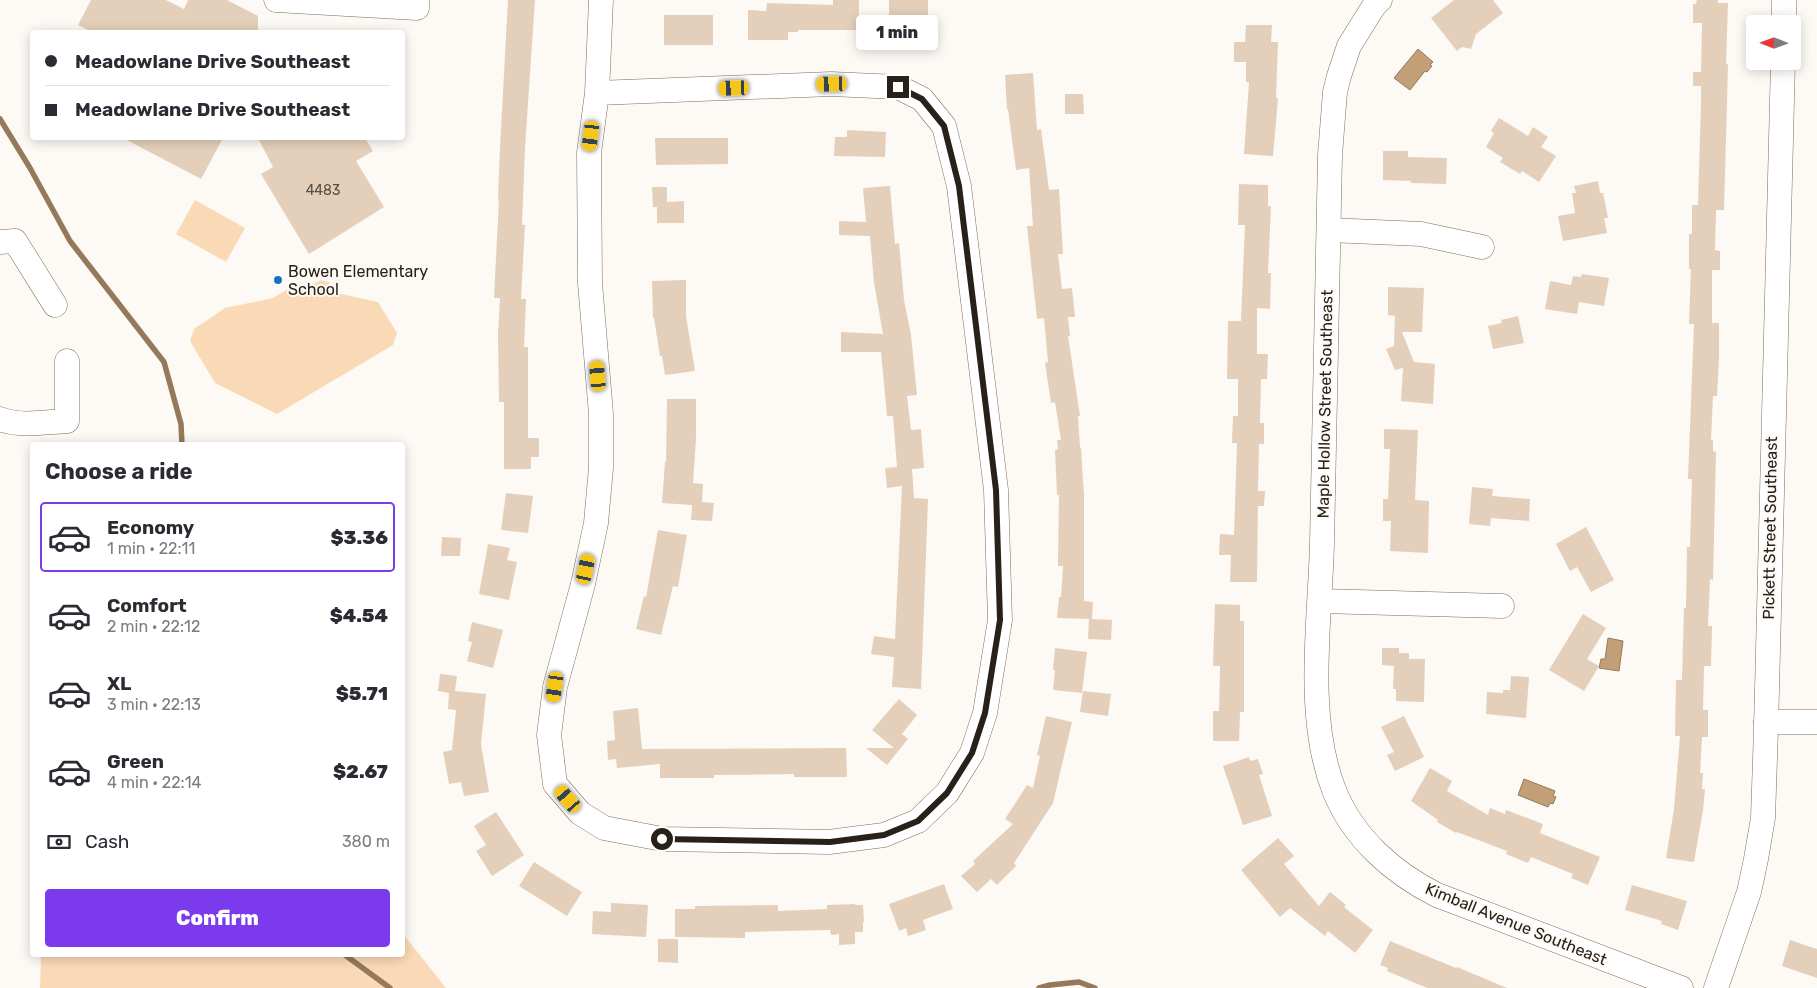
<!DOCTYPE html>
<html lang="en">
<head>
<meta charset="utf-8">
<style>
  body { margin:0; font-family:Rubik,sans-serif; background:#f2f2f3; color:#2b2b33; height:100vh; display:flex; flex-direction:column; font-size:19px; white-space:nowrap }
  * { box-sizing:border-box; margin:0 }
  p { font-size:16px; color:#7c7c81 }
  .icon { flex:none; width:28px; height:28px; fill:none; stroke:currentColor; stroke-width:2; stroke-linecap:round; stroke-linejoin:round }
  .map { position:relative; flex:1; overflow:hidden }
  .panel { position:absolute; left:30px; top:442px; width:375px; height:515px; display:flex; flex-direction:column; background:#fff; border-radius:5px; box-shadow:0 2px 12px #0003 }
  .panel>* { flex:none }
  .banner { position:absolute; left:30px; top:30px; width:375px; height:110px; border-radius:5px; box-shadow:0 2px 12px #0003; display:grid; align-content:center; height:110px; padding:0 15px; background:#fff }
  .needle { width:32px; rotate:271deg }
  .controls { position:absolute; left:1746px; top:15px; display:grid; gap:10px }
  .controls a { display:grid; place-items:center; width:55px; height:55px; border-radius:5px; background:#fff; box-shadow:0 2px 12px #0003; font-size:25px }
  .end { position:absolute; width:22px; height:22px; margin:-11px; border:6px solid #282119; background:#fff; box-shadow:0 0 0 2px #fff }
  .from { border-radius:50% }
  .bubble { position:absolute; height:35px; border-radius:5px; background:#fff; box-shadow:0 2px 12px #0003; font-size:16px; font-weight:800; line-height:35px; text-align:center }
  .car { position:absolute; width:15px; height:30px; margin:-15px -8px; border-radius:6px; box-shadow:0 0 4px 1px #0007; background:linear-gradient(#f5c518 24%,#345 0 40%,#f5c518 0 76%,#345 0 86%,#f5c518 0) }
  .banner b { display:flex; align-items:center; gap:18px; height:48px; font-size:19px }
  .banner b+b { border-top:1px solid #e1e1e2 }
  .banner i { width:12px; height:12px; background:#2b2b33 }
  ul { padding:0; list-style:none }
  li { display:flex; align-items:center; gap:15px; height:70px; margin:0 10px 8px; padding:0 5px; border:2px solid transparent; border-radius:5px }
  li div { flex:1 }
  li b { display:block; font-size:19px }
  li em { font-style:normal; font-weight:800 }
  li.current { border-color:#7c3aed }
  li>.icon { width:45px; height:45px; stroke-width:1.5 }
  h2 { padding:0 15px; font-size:22px; line-height:60px }
  .pay { display:flex; align-items:center; gap:12px; height:55px; padding:0 15px; font-size:19px }
  .pay p { margin-inline-start:auto }
  .primary-button { display:flex; gap:10px; margin-top:auto; padding:10px 15px }
  .primary-button a { flex:1; height:58px; border-radius:5px; background:#7c3aed; color:#fff; font-size:20px; font-weight:800; line-height:58px; text-align:center }
  .map>svg:first-child { display:block }
</style>
</head>
<body>
<div class="map">
<svg width="1817" height="988" viewBox="0 0 1817 988">
  <rect width="100%" height="100%" fill="#fdf9f5"/>
  <g fill="#fadab6">
    <path d="M195,200L245,228L226,262L176,234Z"/>
    <path d="M321,280L329,282L337,293L378,302L397,333L393,345L277,414L215,383L190,341L194,329L225,308L273,298L293,286L305,289Z"/>
    <path d="M403,934L446,988H40L41,955H402Z"/>
  </g>
  <g fill="#c29f77" stroke="#94795b">
    <path d="M1418,49L1433,62L1430,65L1432,66L1427,72L1425,71L1410,90L1394,78Z"/>
    <path d="M1608,638L1623,641L1619,671L1599,668L1601,659H1605Z"/>
    <path d="M1524,779L1555,791L1553,796L1556,797L1553,804L1550,803L1548,807L1518,795Z"/>
  </g>
  <g fill="none" stroke-linecap="round" stroke-linejoin="round">
    <g stroke="#94795b" stroke-width="5.5">
      <path d="M0,119L30,168L70,241L164,362L181,424L182,445"/>
      <path d="M345,955L390,988"/>
      <path d="M1039,988L1050,985L1079,982L1095,988"/>
    </g>
  </g>
  <g fill="#e4d0ba">
    <path d="M91,0H166L184,9L188,0H227L258,16V32H92L78,25Z"/>
    <path d="M508,0H535L525,148L522,225H525L521,299H526L524,347H528V438H539V457H531V469H504V402H499L498,334L500,298H494L499,199H498L500,147Z"/>
    <path d="M833,0H859V30H798V32H788V40H748V10L766,11L767,3L833,5Z"/>
    <rect x="889" y="0" width="39" height="21"/>
    <path d="M1454,0H1493L1503,13L1476,34L1471,49L1462,47L1457,51L1431,18Z"/>
    <path d="M1697,0H1718V3H1728L1726,64H1728L1724,210H1716L1715,250L1720,251V270H1712V323H1719V358L1717,396H1713L1711,440H1713V451L1716,452L1713,580L1710,579L1708,626H1712L1711,666H1704L1703,710H1708V737H1702L1700,773H1703L1702,789H1705L1703,810L1694,862L1666,858L1674,809L1680,736H1675L1676,680H1682L1684,608H1686L1687,547H1690L1692,479H1688L1694,324H1689L1691,269H1689V234H1692V205H1698L1701,103V86H1693V72H1701L1702,23H1693V4H1696Z"/>
    <rect x="664" y="15" width="49" height="30"/>
    <path d="M1246,25H1272L1271,42H1278L1276,98H1278L1273,156L1244,154L1249,82H1246V62H1234V42H1245Z"/>
    <path d="M1033,73L1037,130L1041,129L1049,190L1059,189L1063,254H1058L1062,289L1072,288L1075,317H1068L1070,336H1068L1080,416H1078L1080,448H1081L1084,496V601L1093,602L1092,619L1112,620L1111,640L1088,639L1089,619L1057,618L1059,597H1061L1063,566H1058L1059,495H1057L1055,450L1058,449L1057,440H1061L1055,402L1051,403L1045,363L1048,362L1044,318L1037,319L1027,226H1033L1029,168L1016,170L1008,109L1007,110L1005,75Z"/>
    <path d="M1065,94H1083L1084,114H1065Z"/>
    <path d="M1499,118L1528,136L1533,127L1548,137L1541,147L1556,156L1539,182L1522,171L1520,174L1500,162L1503,158L1486,147L1494,133L1491,131Z"/>
    <path d="M847,130L886,132L885,157L834,156L835,137H847Z"/>
    <path d="M123,138H223L201,179Z"/>
    <path d="M258,138H365L373,151L356,161L384,207L309,254L261,174L273,167Z"/>
    <path d="M655,138H728V164L656,165Z"/>
    <path d="M1383,151H1408V157L1447,158L1446,184L1411,183V181L1383,180Z"/>
    <path d="M1598,181L1600,193H1603L1608,218H1604L1607,233L1563,241L1558,216L1575,213L1572,193H1576L1574,186Z"/>
    <path d="M1239,184L1268,185V206H1271L1268,273H1271L1270,309L1257,308V354H1268L1267,379H1261L1260,423H1264V444H1259L1258,491H1265L1264,506H1258L1257,582H1230L1231,555H1219L1220,534L1234,535L1237,443H1232L1233,416H1238V379H1227L1228,321H1241L1245,225H1238Z"/>
    <path d="M890,186L895,244L899,243L904,300L911,335L917,395L907,396L911,430L921,429L924,468L912,469L914,498L928,499L921,689L892,687L894,657L871,654L874,636L895,639L902,486L887,488L885,468L897,467L893,416H887L881,352H841V332L883,334L874,283L870,236L839,235V221L866,222L863,188Z"/>
    <path d="M652,187H667V202L684,201V223H657V207H653Z"/>
    <path d="M1582,274L1609,278L1604,306L1579,302L1577,314L1545,309L1550,281L1571,285L1573,276L1581,277Z"/>
    <path d="M686,280V316L695,371L665,375L662,356H660L654,318H653L652,281Z"/>
    <path d="M1388,287L1424,288L1422,332H1402L1414,362L1435,364L1433,404L1401,401L1403,368L1395,370L1386,349L1394,346L1395,316L1388,315Z"/>
    <path d="M1518,316L1524,343L1493,349L1488,326L1502,323L1501,320Z"/>
    <path d="M667,399H696V439L693,483L703,484L702,502L714,503L712,521L691,520L692,505L662,503L665,462H666Z"/>
    <path d="M1384,429L1418,430L1415,500L1429,501L1428,553L1390,551L1391,521H1383V499H1388L1390,449H1384Z"/>
    <path d="M1472,487L1493,489L1492,496L1530,499L1529,521L1491,518L1490,526L1469,524Z"/>
    <path d="M506,493L533,496L528,533L501,530Z"/>
    <path d="M1586,527L1614,580L1591,592L1577,567L1570,571L1556,544Z"/>
    <path d="M658,530L687,535L678,587L673,586L661,635L636,629L644,596L646,597Z"/>
    <path d="M442,537L461,538L460,556H441Z"/>
    <path d="M488,544L510,548L507,560L517,562L509,600L479,594Z"/>
    <path d="M1215,604L1240,605V621H1244V712H1240L1239,741H1213V711H1219L1220,666H1213Z"/>
    <path d="M1583,614L1606,628L1587,659L1599,666L1584,691L1549,670Z"/>
    <path d="M472,622L503,630L493,668L467,661L472,642L468,641Z"/>
    <path d="M1055,648L1087,652L1082,693L1053,690L1055,670H1053Z"/>
    <path d="M1382,648H1399V653H1409V659H1425L1424,702L1396,701V689H1393L1394,666L1382,665Z"/>
    <path d="M440,674L457,676L455,691L486,694L481,744L489,792L464,796L461,782L449,784L443,752L452,750L456,710L448,709L449,693L438,691Z"/>
    <path d="M1511,676L1529,677L1526,718L1486,714L1487,692L1503,693V690H1510Z"/>
    <path d="M1083,691L1111,694L1108,716L1080,712Z"/>
    <path d="M899,699L917,715L902,734L908,739L887,765L866,748H894L872,730Z"/>
    <path d="M638,708L642,749L846,748L847,777H794V774L714,775V778H660V764L617,768L616,759L608,760L607,741L615,740L613,711Z"/>
    <path d="M1046,716L1072,722L1053,803L1014,863L1016,866L997,885L991,879L977,892L961,876L975,864L973,861L1013,824L1005,819L1027,785L1033,788L1040,756L1037,755Z"/>
    <path d="M1404,716L1424,757L1395,771L1387,755L1394,752L1381,727Z"/>
    <path d="M1249,757L1250,761L1258,759L1263,774L1259,775L1272,816L1243,825L1223,766Z"/>
    <path d="M1430,768L1452,781L1447,791L1488,815L1490,808L1505,814L1506,810L1543,824L1540,833L1600,857L1588,885L1571,878L1573,874L1531,857L1528,863L1506,854L1507,851L1457,832L1456,833L1437,822L1438,820L1411,801Z"/>
    <path d="M496,812L524,855L492,876L476,851L486,845L474,826Z"/>
    <path d="M1278,838L1294,856L1284,864L1319,906L1330,892L1346,905L1344,907L1373,930L1355,953L1328,931L1325,936L1290,908L1280,917L1241,870Z"/>
    <path d="M534,862L582,892L567,916L519,886Z"/>
    <path d="M944,884L953,909L923,920L926,930L908,936L906,928L899,931L889,904Z"/>
    <path d="M1632,885L1687,901L1678,930L1661,924L1662,921L1625,910Z"/>
    <path d="M611,903L648,905L646,937L592,934L593,911L611,912Z"/>
    <path d="M855,904V905H863L864,922H863V932H855V944L839,945V934L831,935L830,930L745,932V938L675,937V909H695V906L778,905V911L827,909V905Z"/>
    <path d="M658,939H678V963L658,962Z"/>
    <path d="M1790,940L1817,949V978L1782,966Z"/>
    <path d="M1390,941L1456,968L1457,967L1507,988H1427L1387,971L1388,968L1380,965Z"/>
  </g>
  <g fill="none" stroke-linecap="round" stroke-linejoin="round">
    <g stroke="#7e6c58" stroke-width="25">
      <g id="minor">
        <path d="M276,0L417,8V0"/>
        <path d="M1380,0L1374,6L1349,46L1339,76L1335,92L1330,155C1328,284 1325,413 1322,543C1320,622 1305,716 1334,790C1353,838 1393,873 1437,895L1681,988"/>
        <path d="M1784,24V0"/>
        <path d="M597,93L831,84L898,87L922,99L944,126L959,186L996,490L1000,620L985,713L972,753L947,793L918,821L884,835L829,842L662,839L604,828L580,813L555,784L549,735L555,687L583,584L596,523L601,468V414L590,283L589,153L597,93L601,0"/>
        <path d="M1329,230L1421,234L1482,247"/>
        <path d="M0,242L15,241L55,305"/>
        <path d="M0,419C20,427 46,422 67,421V361"/>
        <path d="M1320,601L1502,606"/>
        <path d="M1766,722H1817"/>
        <path d="M1716,988L1749,892L1756,859L1763,818L1766,729L1783,61"/>
      </g>
    </g>
    <use href="#minor" stroke="#fff" stroke-width="24"/>
  </g>
  <g fill="none" stroke-linecap="round" stroke-linejoin="round">
    <path stroke="#282119" stroke-width="6" d="M662,839L830,842L884,835L918,821L947,793L972,753L985,713L1000,620L996,490L959,186L944,126L922,99L898,87"/>
  </g>
  <circle fill="#1a73c0" stroke="#fdf9f5" stroke-width="2" cx="278" cy="280" r="5"/>
  <g text-anchor="middle" dominant-baseline="central" stroke-width="4" stroke-linejoin="round" paint-order="stroke">
    <g font-size="14" fill="#574d41">
      <text x="323" y="190">4483</text>
    </g>
    <g font-size="16" fill="#282119" stroke="#fdf9f5" text-anchor="start">
      <text x="288" y="271">Bowen Elementary<tspan x="288" dy="18">School</tspan></text>
    </g>
    <g font-size="16" fill="#282119" stroke="#fdf9f5">
      <text transform="translate(1325 404) rotate(-89)">Maple Hollow Street Southeast</text>
      <text transform="translate(1770 528) rotate(-89)">Pickett Street Southeast</text>
      <text transform="translate(1516 924) rotate(22)">Kimball Avenue Southeast</text>
    </g>
  </g>
</svg>
<div class="controls">
<a><svg class="needle" viewBox="-14 -14 28 28"><path d="M0-13l5 13h-10z" fill="#e53935"/><path d="M0 13l5-13h-10z" fill="#7c7c81"/></svg></a>
</div>
<i class="end from" style="left:662px;top:839px"></i>
<i class="end" style="left:898px;top:87px"></i>
<div class="bubble" style="left:856px;top:15px;width:82px">1 min</div>
<i class="car" style="left:832px;top:84px;rotate:268deg"></i>
<i class="car" style="left:734px;top:88px;rotate:268deg"></i>
<i class="car" style="left:591px;top:136px;rotate:187deg"></i>
<i class="car" style="left:598px;top:376px;rotate:355deg"></i>
<i class="car" style="left:586px;top:569px;rotate:12deg"></i>
<i class="car" style="left:555px;top:687px;rotate:188deg"></i>
<i class="car" style="left:568px;top:799px;rotate:319deg"></i>
<div class="banner">
<b><i class="from"></i>Meadowlane Drive Southeast</b>
<b><i></i>Meadowlane Drive Southeast</b>
</div>
<section class="panel">
<h2>Choose a ride</h2>
<ul>
<li class="current"><svg class="icon" aria-label="car" viewBox="0 0 24 24"><path d="M5 17H2v-5l4-1 3-4h7l3 4 3 1v5h-3M9 17h6M6 11h13"/><circle cx="7" cy="17" r="2"/><circle cx="17" cy="17" r="2"/></svg><div><b>Economy</b><p>1 min · 22:11</p></div><em>$3.36</em></li>
<li><svg class="icon" aria-label="car" viewBox="0 0 24 24"><path d="M5 17H2v-5l4-1 3-4h7l3 4 3 1v5h-3M9 17h6M6 11h13"/><circle cx="7" cy="17" r="2"/><circle cx="17" cy="17" r="2"/></svg><div><b>Comfort</b><p>2 min · 22:12</p></div><em>$4.54</em></li>
<li><svg class="icon" aria-label="car" viewBox="0 0 24 24"><path d="M5 17H2v-5l4-1 3-4h7l3 4 3 1v5h-3M9 17h6M6 11h13"/><circle cx="7" cy="17" r="2"/><circle cx="17" cy="17" r="2"/></svg><div><b>XL</b><p>3 min · 22:13</p></div><em>$5.71</em></li>
<li><svg class="icon" aria-label="car" viewBox="0 0 24 24"><path d="M5 17H2v-5l4-1 3-4h7l3 4 3 1v5h-3M9 17h6M6 11h13"/><circle cx="7" cy="17" r="2"/><circle cx="17" cy="17" r="2"/></svg><div><b>Green</b><p>4 min · 22:14</p></div><em>$2.67</em></li>
</ul>
<div class="pay"><svg class="icon" aria-label="cash" viewBox="0 0 24 24"><path d="M3 7h18v10H3z"/><circle cx="12" cy="12" r="2"/></svg>Cash<p>380 m</p></div>
<div class="primary-button"><a>Confirm</a></div>
</section>
</div>
</body>
</html>
